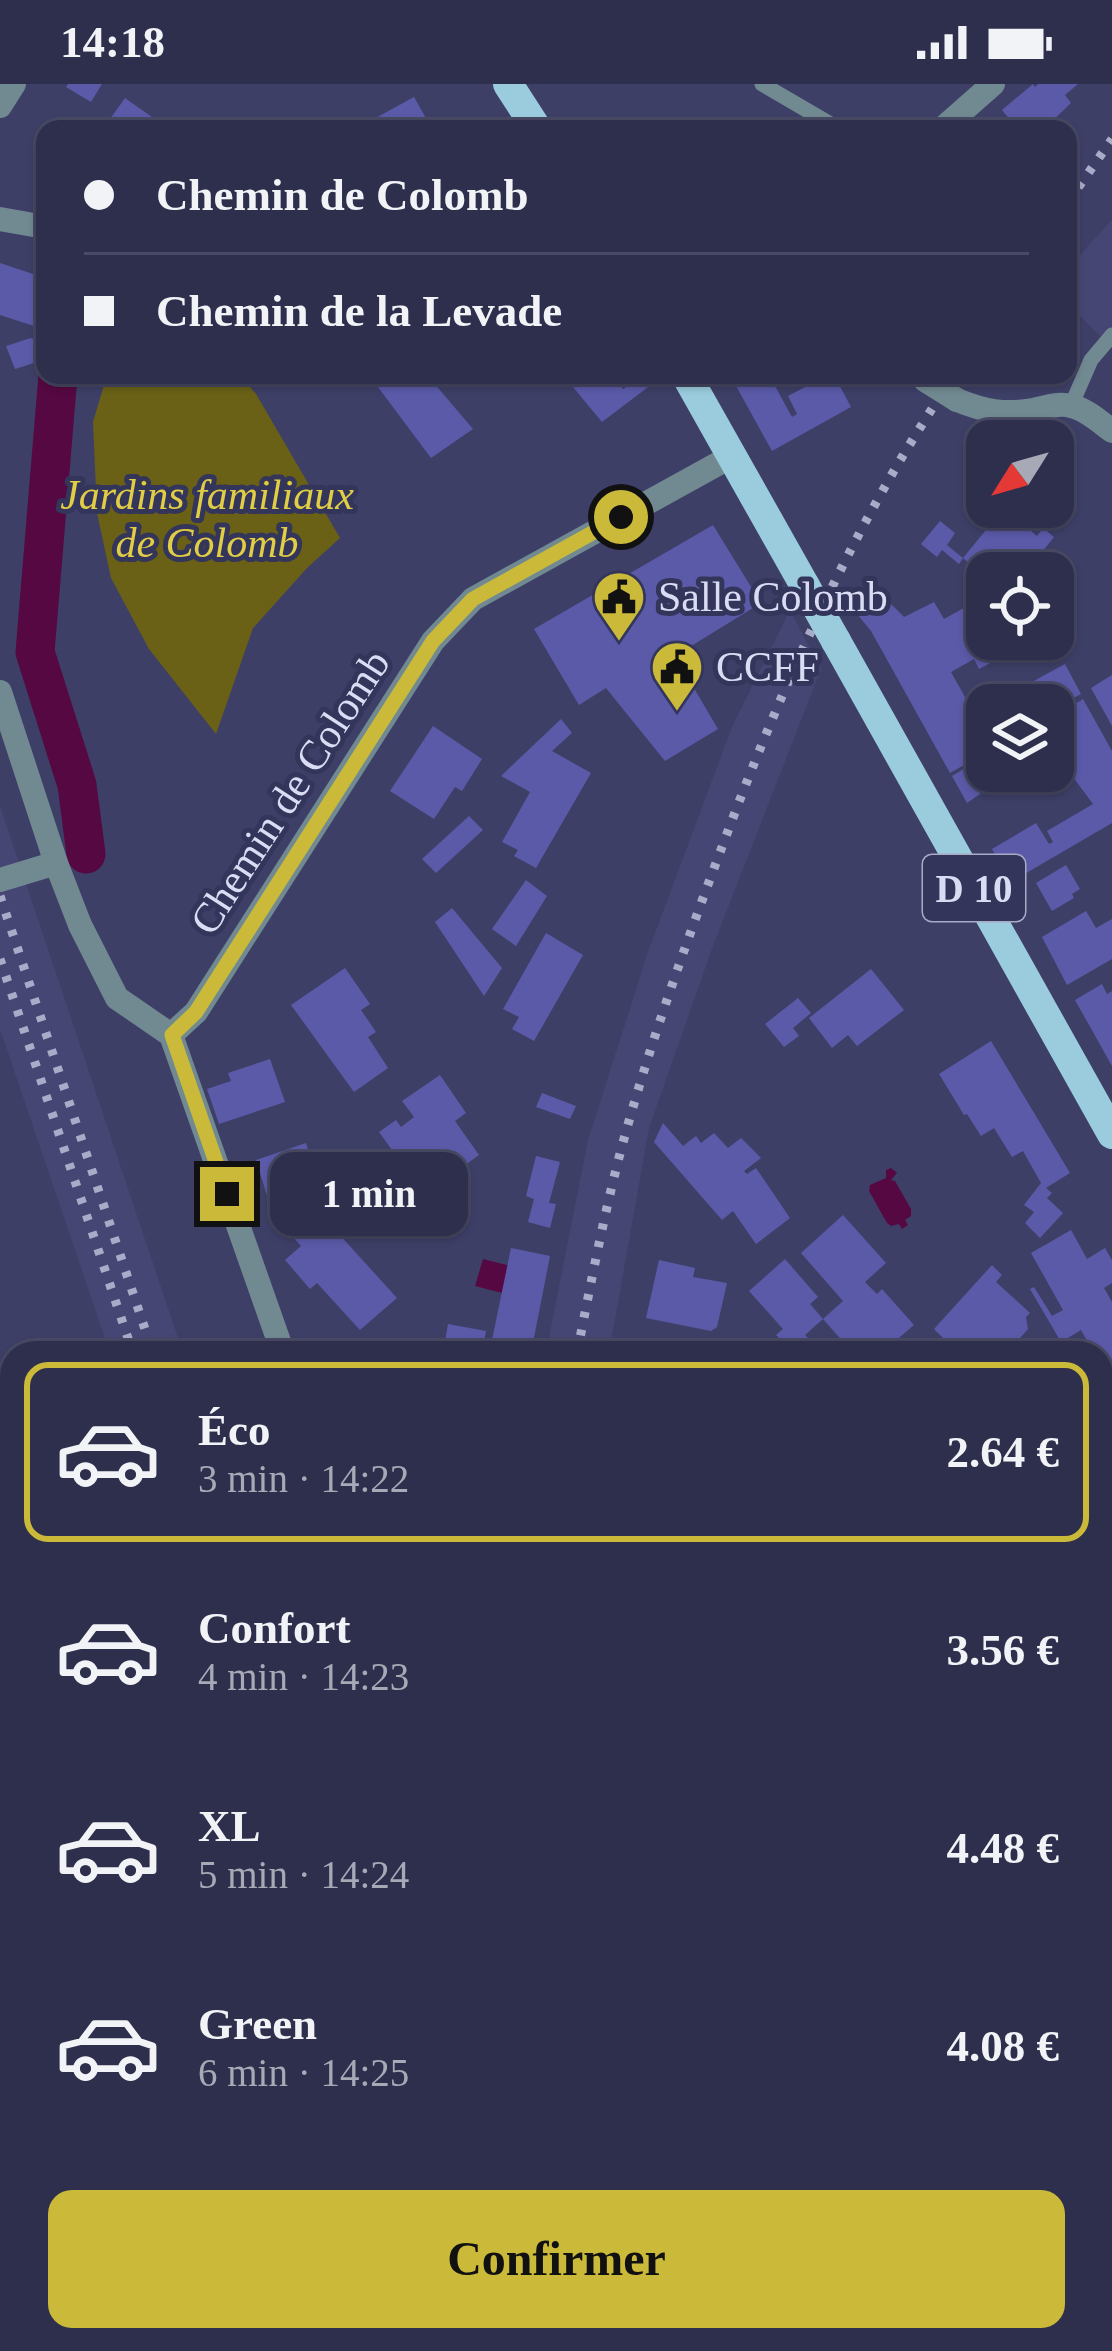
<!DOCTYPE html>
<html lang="fr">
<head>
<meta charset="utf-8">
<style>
  body { margin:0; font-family:Georgia,serif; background:#363754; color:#f1f3f6; height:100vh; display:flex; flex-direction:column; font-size:45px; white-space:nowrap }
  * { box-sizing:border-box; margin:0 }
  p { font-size:39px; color:#a7a9b6 }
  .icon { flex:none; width:66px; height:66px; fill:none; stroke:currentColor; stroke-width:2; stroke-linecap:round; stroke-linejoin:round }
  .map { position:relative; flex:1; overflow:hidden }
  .drawer { position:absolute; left:0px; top:1257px; width:1113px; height:1011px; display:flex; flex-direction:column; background:#2e2f4d; border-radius:36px 36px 0 0; box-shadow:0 3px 9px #0004,0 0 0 3px #494a65 }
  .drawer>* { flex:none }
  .banner { position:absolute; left:36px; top:36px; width:1041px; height:264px; border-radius:24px; box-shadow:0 3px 9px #0004,0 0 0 3px #494a65; display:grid; align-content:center; height:264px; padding:0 48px; background:#2e2f4d }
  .needle { width:78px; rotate:233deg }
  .controls { position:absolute; left:966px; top:336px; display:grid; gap:24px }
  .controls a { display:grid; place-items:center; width:108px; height:108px; border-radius:24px; background:#2e2f4d; box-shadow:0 3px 9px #0004,0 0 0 3px #494a65; font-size:60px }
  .end { position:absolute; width:54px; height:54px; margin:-27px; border:15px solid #cbba39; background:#111; box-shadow:0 0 0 6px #111 }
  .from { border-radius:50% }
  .bubble { position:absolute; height:84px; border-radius:24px; background:#2e2f4d; box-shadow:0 3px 9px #0004,0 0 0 3px #494a65; font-size:39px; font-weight:600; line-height:84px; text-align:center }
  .banner b { display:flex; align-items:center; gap:42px; height:114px; font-size:45px }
  .banner b+b { border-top:3px solid #494a65 }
  .banner i { width:30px; height:30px; background:#f1f3f6 }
  ul { padding:21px 0 0; list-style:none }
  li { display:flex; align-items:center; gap:36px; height:180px; margin:0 24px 18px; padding:0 24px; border:6px solid transparent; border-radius:24px }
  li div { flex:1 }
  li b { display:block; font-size:45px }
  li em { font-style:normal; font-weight:600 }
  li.current { border-color:#cbba39 }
  li>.icon { width:108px; height:108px; stroke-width:1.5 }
  .primary-button { display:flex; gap:24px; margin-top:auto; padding:24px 48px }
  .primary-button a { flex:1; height:138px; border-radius:24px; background:#cbba39; color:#111; font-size:48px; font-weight:600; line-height:138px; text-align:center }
  .status { display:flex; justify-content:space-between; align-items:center; height:84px; padding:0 60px; background:#2e2f4d; direction:ltr }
  .status svg { height:33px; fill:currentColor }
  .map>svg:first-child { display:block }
</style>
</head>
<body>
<div class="status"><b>14:18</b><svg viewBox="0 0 49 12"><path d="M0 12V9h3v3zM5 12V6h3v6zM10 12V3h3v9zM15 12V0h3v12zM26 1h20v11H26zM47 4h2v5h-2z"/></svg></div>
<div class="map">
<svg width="1112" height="2267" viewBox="0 0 1112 2267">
  <rect width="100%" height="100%" fill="#3e3f67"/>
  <g fill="#464675">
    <path d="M1112,136V265L1068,219V184Z"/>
    <path d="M790,526L821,585L713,862L649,1044L609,1269H546L588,1056L648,868L732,643Z"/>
    <path d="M0,722L183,1269H110L0,945Z"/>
    <path d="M0,2102L12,2113V2209L0,2197Z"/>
    <path d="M59,2256H160L172,2267H70Z"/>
    <path d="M454,2256H540L544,2263L555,2256H629L633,2267H459Z"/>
  </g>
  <path fill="#6a6116" d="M107,291H240L256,310L340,454L307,484L253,544L216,650L149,565L111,494L97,429L93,338Z"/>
  <g fill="#560842">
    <path d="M891,1084L897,1089L891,1096L895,1097L911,1125V1132L905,1136L908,1141L902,1145L899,1140L891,1142L887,1139L869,1107L870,1101L886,1094V1086Z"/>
    <path d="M483,1175L539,1189L530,1216L475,1202Z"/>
  </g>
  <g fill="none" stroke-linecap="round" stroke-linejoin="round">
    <path stroke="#560842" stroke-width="39" d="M58,291L35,568L77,701L86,770"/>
  </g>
  <g fill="#5b5aa9">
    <path d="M68,0H102L91,18L66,3Z"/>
    <path d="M1033,0L1035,3L1038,0H1078L1065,11L1071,19L1044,45H1018L1002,26Z"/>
    <path d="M414,13L432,45H377L372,36Z"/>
    <path d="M125,14L169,45H103Z"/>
    <path d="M0,179L45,194V238L39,236L37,243L0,231Z"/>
    <path d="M31,254L43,258L45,268L37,278L15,285L6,262Z"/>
    <path d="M369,291H427L473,345L431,374Z"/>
    <path d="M563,291H611L623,305L641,293L640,291H657L660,294L602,338Z"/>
    <path d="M730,291H769L792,333L797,330L788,312L828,291H834L851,323L772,367Z"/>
    <path d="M1004,424L1037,452L1043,444L1054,453L1025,489L1014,482L1009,489H987V494L963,474L959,480L942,466L937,473L921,460L940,437L955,449L947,461L963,474Z"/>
    <path d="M713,441L761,519L675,572L718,645L665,677L606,604L579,621L534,545Z"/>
    <path d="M879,508L904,533L934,518L944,535L980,515L987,526V555H1015L1008,563L1011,568L979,585L974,575L951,588L974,629L987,622V668L950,689L871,547L858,531Z"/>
    <path d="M1065,580L1081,610L1072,615L1075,620L1083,615L1112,667V739L1011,798L992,765L1036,739L1049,760L1053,758L1047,747L1093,720L1070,689L1064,692L1056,677L1053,679V621H989Z"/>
    <path d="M1112,591V642L1091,604Z"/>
    <path d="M561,635L572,649L552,667L591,689L536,784L514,772L518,766L502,758L530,708L501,692Z"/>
    <path d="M433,642L482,675L462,707L455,703L434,735L390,707Z"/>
    <path d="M975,678L990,703L967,719L952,692Z"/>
    <path d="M469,732L483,746L436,789L422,775Z"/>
    <path d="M1066,781L1080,805L1072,810L1074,814L1052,827L1036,799Z"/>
    <path d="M526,796L547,812L516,862L492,845Z"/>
    <path d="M452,824L502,884L484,912L435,838Z"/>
    <path d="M1086,827L1096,844L1112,835V875L1067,901L1042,853Z"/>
    <path d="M546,849L583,871L534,957L512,945L519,933L503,925Z"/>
    <path d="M345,884L370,920L361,926L376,948L368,953L388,984L354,1008L291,921Z"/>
    <path d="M871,885L904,926L857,962L848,951L832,964L809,934Z"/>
    <path d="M1102,900L1107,910L1112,907V982L1075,916Z"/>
    <path d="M798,914L811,929L793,944L799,952L784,963L765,940Z"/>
    <path d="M991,957L1070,1089L1046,1104L1052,1109L1047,1114L1063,1129L1040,1154L1025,1139L1034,1128L1024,1121L1041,1099L1023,1067L1012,1073L994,1044L981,1052L967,1030L964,1031L939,990Z"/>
    <path d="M270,975L285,1018L219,1040L207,1005L231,997L228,989Z"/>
    <path d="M440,991L466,1029L455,1037L479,1071L439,1100L416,1067L400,1077L379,1048L396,1036L401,1043L414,1033L402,1017Z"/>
    <path d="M542,1009L576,1022L570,1035L536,1023Z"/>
    <path d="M663,1039L683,1062L696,1052L701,1059L714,1049L728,1064L741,1054L761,1074L744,1087L747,1090L756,1084L790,1134L756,1160L733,1127L722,1136L654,1058Z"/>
    <path d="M306,1059L322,1111L328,1105L344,1124L328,1138L397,1214L360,1246L317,1199L310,1205L285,1176L301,1162L273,1131L256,1076Z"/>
    <path d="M536,1072L560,1078L549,1119L556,1120L550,1144L528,1138L534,1115L526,1112Z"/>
    <path d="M843,1131L886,1179L865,1198L877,1210L882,1205L914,1241L885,1266L887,1269H853L823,1235L805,1251L820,1266L817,1269H794L776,1251L783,1245L749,1207L785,1175L818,1213L810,1220L823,1235L843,1217L801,1169Z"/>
    <path d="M1071,1146L1087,1175L1105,1164L1112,1176V1199L1104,1204L1112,1218V1300L1101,1281V1269H1094L1081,1246L1061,1258L1030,1205L1034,1203L1052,1232L1063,1226L1031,1169Z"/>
    <path d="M511,1164L550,1172L531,1269H505L507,1259L492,1256Z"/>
    <path d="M659,1176L695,1184L693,1193L727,1199L717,1243L711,1247L646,1234Z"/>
    <path d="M992,1181L1002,1191L996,1198L1030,1229L1026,1233L1028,1245L1011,1264L999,1262L992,1269H985L981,1265L977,1269H958L934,1245Z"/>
    <path d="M448,1240L486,1247L482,1269H443Z"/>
    <path d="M1,1283L12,1316V1334L7,1340L0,1338Z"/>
    <path d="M0,1384L12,1388V1450L0,1445Z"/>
    <path d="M0,1479L12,1483V1528L0,1525Z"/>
    <path d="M1101,1479L1112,1499V1531L1101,1538Z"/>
    <path d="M0,1687L12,1690V1715L0,1710Z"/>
    <path d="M1101,1726L1112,1746V1812L1101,1818Z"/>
    <path d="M11,1746H12V1783L1,1779Z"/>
    <path d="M5,1798L12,1801V1920L0,1915V1891L6,1875L0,1869V1806Z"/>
    <path d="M1101,1946L1112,1965V2043L1101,2050Z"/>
    <path d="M1106,2059L1112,2070V2079L1104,2084L1101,2062Z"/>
    <rect x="710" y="2256" width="27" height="11"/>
    <path d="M881,2256H949L957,2260L954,2267H876Z"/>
    <path d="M1060,2256H1087L1074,2267H1069Z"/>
  </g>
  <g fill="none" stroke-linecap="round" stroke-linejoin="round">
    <g stroke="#718991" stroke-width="15">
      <path d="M762,0L839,45"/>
      <path d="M1071,322L1091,276L1112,251"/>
    </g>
    <g stroke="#718991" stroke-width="24">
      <path d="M0,22L14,0"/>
      <path d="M942,45L993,0"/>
      <path d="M0,135L45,143"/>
      <path d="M0,608L56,779L80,841L117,914L171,951L283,1269"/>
      <path d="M0,796L56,779"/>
      <path d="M171,951L196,928L433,557L473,515L732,372"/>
      <path d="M1101,1376L1112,1389"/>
      <path d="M1103,1575L1112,1570"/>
      <path d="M1112,2118L1101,2136L1112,2151"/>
      <path d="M0,2240L12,2252"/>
      <path d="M659,2256L662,2267"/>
    </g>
    <path stroke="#718991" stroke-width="24" d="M957,316C984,327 1004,331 1033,326C1045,324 1058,318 1071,322C1086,325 1100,338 1112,347"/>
    <g stroke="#9accdd" stroke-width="30">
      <path d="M508,0L537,45"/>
      <path d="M686,291L805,502"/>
      <path d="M836,557L1112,1050"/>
    </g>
    <g stroke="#aaabc8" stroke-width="9" stroke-dasharray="6 12" stroke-linecap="butt">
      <path d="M1068,118L1112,55"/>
      <path d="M0,812L153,1269"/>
      <path d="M0,875L133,1269"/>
      <path d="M577,1269C593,1189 608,1108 631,1030C657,940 689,851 722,763C768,639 821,515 887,399C907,363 931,327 953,291"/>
      <path d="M0,2137L12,2149"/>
      <path d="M0,2170L12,2182"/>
      <path d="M87,2256L98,2267"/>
      <path d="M121,2256L132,2267"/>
      <path d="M483,2256L488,2267"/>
      <path d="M508,2256L512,2267"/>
      <path d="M597,2256L599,2267"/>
    </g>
    <path stroke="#718991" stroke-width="24" d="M925,296L957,316"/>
    <path stroke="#9accdd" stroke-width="30" d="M805,502L836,557"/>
  </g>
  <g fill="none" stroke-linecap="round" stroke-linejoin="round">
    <path stroke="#cbba39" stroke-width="15" d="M227,1110L172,951L196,928L433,557L473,515L621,433"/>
  </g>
  <defs>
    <g id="civic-pin" transform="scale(2.7)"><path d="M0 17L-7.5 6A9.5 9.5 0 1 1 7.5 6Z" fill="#cbba39" stroke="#34355b"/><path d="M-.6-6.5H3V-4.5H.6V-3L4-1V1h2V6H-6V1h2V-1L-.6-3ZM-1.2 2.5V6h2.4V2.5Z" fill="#111"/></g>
  </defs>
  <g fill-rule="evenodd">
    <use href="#civic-pin" x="619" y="513"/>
    <use href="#civic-pin" x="677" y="583"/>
  </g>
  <g text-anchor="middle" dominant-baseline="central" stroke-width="10" stroke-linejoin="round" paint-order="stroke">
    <rect fill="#34355b" stroke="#a8aac6" stroke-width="3" x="923" y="771" width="102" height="66" rx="9"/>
    <g font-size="39" font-weight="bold" fill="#dadcf4">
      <text x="974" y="804">D 10</text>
    </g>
    <g font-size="42" font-style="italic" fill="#e1ce44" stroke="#34355b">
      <text x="207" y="411">Jardins familiaux<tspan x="207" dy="48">de Colomb</tspan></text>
    </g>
    <g font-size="42" fill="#dadcf4" stroke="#34355b" text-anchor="start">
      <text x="658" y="513">Salle Colomb</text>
      <text x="716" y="583">CCFF</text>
    </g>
    <g font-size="42" fill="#dadcf4" stroke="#34355b">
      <text transform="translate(290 708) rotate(-57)">Chemin de Colomb</text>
    </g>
  </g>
</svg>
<div class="controls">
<a><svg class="needle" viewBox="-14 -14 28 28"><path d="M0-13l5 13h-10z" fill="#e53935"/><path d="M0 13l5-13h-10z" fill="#a7a9b6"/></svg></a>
<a><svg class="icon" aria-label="locate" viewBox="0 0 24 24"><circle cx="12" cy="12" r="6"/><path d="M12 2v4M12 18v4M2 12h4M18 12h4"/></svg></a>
<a><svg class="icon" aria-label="layers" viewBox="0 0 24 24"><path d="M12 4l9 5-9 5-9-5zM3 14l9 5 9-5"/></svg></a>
</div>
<i class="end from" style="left:621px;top:433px"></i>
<i class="end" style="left:227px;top:1110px"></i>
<div class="bubble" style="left:270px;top:1068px;width:198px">1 min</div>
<div class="banner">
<b><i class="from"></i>Chemin de Colomb</b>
<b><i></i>Chemin de la Levade</b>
</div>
<section class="drawer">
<ul>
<li class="current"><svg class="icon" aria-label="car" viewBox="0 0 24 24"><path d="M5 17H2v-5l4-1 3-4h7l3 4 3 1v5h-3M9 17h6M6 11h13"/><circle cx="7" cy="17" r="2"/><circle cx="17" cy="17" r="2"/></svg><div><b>Éco</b><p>3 min · 14:22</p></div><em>2.64 €</em></li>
<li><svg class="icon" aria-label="car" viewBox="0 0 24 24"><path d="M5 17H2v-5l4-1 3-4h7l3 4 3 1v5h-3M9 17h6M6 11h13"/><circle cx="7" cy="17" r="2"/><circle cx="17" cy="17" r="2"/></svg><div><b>Confort</b><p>4 min · 14:23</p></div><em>3.56 €</em></li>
<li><svg class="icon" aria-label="car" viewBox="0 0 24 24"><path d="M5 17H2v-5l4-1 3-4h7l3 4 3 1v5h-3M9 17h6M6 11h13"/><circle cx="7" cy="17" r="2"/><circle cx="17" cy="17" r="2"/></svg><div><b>XL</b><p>5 min · 14:24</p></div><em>4.48 €</em></li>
<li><svg class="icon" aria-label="car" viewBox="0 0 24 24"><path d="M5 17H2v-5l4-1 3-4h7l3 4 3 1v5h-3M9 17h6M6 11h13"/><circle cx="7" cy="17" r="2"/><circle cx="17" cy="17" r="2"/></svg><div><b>Green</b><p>6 min · 14:25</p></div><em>4.08 €</em></li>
</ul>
<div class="primary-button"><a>Confirmer</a></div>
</section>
</div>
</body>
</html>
